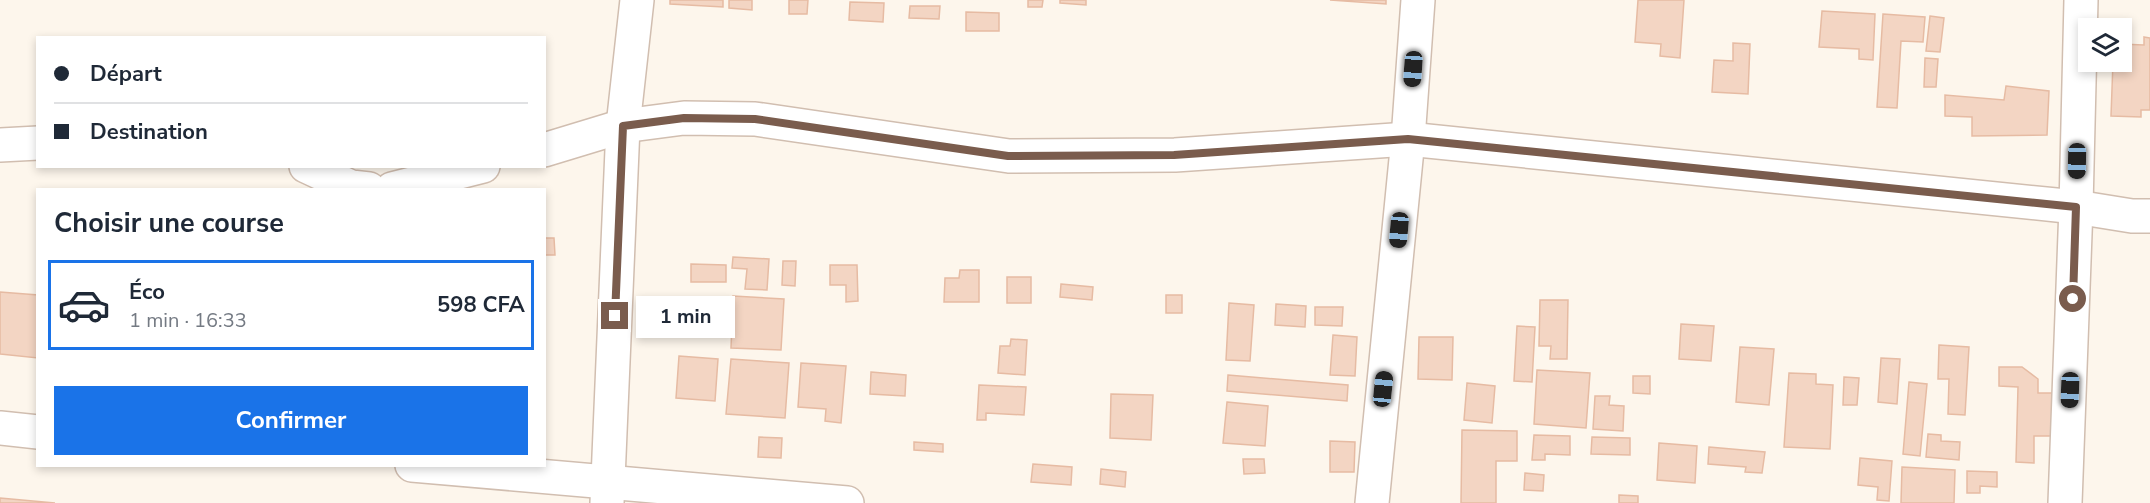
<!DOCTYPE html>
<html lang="fr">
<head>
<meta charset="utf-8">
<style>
  body { margin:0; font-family:"Nunito Sans",sans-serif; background:#f6f6f7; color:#1f2937; height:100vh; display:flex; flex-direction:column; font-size:22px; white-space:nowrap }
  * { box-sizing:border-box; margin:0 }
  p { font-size:20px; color:#747a83 }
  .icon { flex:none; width:33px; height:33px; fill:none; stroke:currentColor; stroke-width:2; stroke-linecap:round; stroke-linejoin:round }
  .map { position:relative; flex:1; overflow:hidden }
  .drawer { position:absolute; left:36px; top:188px; width:510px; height:279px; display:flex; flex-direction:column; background:#fff; border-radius:0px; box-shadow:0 3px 9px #0003 }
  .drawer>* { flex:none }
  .banner { position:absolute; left:36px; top:36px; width:510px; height:132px; border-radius:0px; box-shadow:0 3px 9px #0003; display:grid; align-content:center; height:132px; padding:0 18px; background:#fff }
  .buttons { position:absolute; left:2078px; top:18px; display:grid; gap:12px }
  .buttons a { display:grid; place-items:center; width:54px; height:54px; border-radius:0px; background:#fff; box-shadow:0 3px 9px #0003; font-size:30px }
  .end { position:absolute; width:27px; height:27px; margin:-14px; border:8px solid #7a5c4d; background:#fff; box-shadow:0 0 0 3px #fff }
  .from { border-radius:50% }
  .bubble { position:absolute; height:42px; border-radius:0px; background:#fff; box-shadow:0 3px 9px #0003; font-size:20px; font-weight:700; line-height:42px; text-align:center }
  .car { position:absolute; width:18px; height:36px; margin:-18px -9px; border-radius:8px; box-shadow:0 0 4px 2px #0007; background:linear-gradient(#222 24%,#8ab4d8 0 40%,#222 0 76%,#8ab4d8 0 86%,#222 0) }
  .banner b { display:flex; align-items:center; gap:21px; height:57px; font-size:22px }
  .banner b+b { border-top:2px solid #e0e1e3 }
  .banner i { width:15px; height:15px; background:#1f2937 }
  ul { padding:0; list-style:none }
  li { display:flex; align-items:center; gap:18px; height:90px; margin:0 12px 9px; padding:0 6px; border:3px solid transparent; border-radius:0px }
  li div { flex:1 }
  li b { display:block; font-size:22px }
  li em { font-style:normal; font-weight:700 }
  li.selected { border-color:#1a73e8 }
  li>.icon { width:54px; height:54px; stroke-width:1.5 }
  h2 { padding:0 18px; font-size:27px; line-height:72px }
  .action { display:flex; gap:12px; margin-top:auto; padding:12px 18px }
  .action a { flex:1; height:69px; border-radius:0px; background:#1a73e8; color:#fff; font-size:24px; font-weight:700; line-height:69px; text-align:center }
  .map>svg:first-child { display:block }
</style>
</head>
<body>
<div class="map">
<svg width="2150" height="503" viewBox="0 0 2150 503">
  <rect width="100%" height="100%" fill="#fdf6ec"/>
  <g fill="#f3d5c3" stroke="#e6bba3" stroke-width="1.5">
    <path d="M670,0H723V7L670,4Z"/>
    <path d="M729,0H752V10L729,8Z"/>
    <path d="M789,0H808L807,14H789Z"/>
    <path d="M1028,0H1043L1042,7H1028Z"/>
    <path d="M1060,0H1086V5L1060,3Z"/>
    <path d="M1330,0H1386V4Z"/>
    <path d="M1638,0H1684L1680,58L1660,56L1661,44L1635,42Z"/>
    <path d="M850,2L884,3L883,22L849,20Z"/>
    <path d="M910,6H940L939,19L909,18Z"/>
    <path d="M1822,11L1875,14L1873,60L1859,59V49L1819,47Z"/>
    <path d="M966,12L999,13V31H966Z"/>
    <path d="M1883,14L1925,17L1923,42L1901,41L1897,108L1877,107Z"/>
    <path d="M1930,16L1944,18L1940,52L1926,51Z"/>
    <path d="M2144,37L2150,38V110H2141V117L2111,116L2113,62H2121V44L2144,45Z"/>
    <path d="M1733,43L1750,44L1748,94L1712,92L1714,60L1733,61Z"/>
    <path d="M1925,58L1938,59L1936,87H1924Z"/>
    <path d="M2006,86L2049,91L2047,135L1972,136V117L1945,116V95L2004,100Z"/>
    <path d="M544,238H554L555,255H544Z"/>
    <path d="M733,257L769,259L767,290L745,289L747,269L732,268Z"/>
    <path d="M783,261H796L795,286L782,285Z"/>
    <path d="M691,264L726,265V282H691Z"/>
    <path d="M830,265H857L858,301L846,302V285H830Z"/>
    <path d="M960,270H979V302H944L945,278H959Z"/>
    <rect x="1007" y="277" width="24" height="26"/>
    <path d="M1061,284L1093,287L1092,300L1060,297Z"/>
    <path d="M0,292L38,295V358L0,354Z"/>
    <rect x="1166" y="295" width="16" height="18"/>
    <path d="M733,296L784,299L781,350L731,348Z"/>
    <path d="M1540,300H1568L1567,359H1550L1551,346H1539Z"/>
    <path d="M1229,303L1254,305L1250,361L1226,360Z"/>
    <path d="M1276,304L1306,306L1305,327L1275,325Z"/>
    <path d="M1315,307H1343L1342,326L1315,325Z"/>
    <path d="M1681,324L1714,326L1711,361L1679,359Z"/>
    <path d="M1517,326L1535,327L1532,382L1514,381Z"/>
    <path d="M1333,335L1357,337L1355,376L1330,375Z"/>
    <path d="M1419,337H1453L1452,380L1418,379Z"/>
    <path d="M1011,339L1027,340L1025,375L998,373L1000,346H1010Z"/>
    <path d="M1939,345L1969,347L1965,415L1948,414L1949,379H1938Z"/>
    <path d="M1740,347L1774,349L1769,405L1736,402Z"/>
    <path d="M679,356L718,359L715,401L676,398Z"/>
    <path d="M1881,358L1900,359L1897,404L1878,402Z"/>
    <path d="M731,359L789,363L785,418L726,414Z"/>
    <path d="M801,363L846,366L841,423L825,421L826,409L798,407Z"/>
    <path d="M1999,367H2022L2038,379V393H2057L2056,436H2034V463L2016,462L2018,387L1999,386Z"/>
    <path d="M1537,370L1590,373L1586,428L1534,424Z"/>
    <path d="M871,372L906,375L905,396L870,394Z"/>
    <path d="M1789,373L1816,374V384L1833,385L1830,449L1784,447Z"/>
    <path d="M1228,375L1348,385L1347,401L1227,391Z"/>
    <path d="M1633,376H1650V394L1633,393Z"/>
    <path d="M1844,377L1859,378L1857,405H1843Z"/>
    <path d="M1909,382L1927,384L1920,456L1903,454Z"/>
    <path d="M1467,383L1495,386L1492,423L1464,420Z"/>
    <path d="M979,385L1026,387L1024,415L986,413V420H977Z"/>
    <path d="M1111,394L1153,395L1151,440L1110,438Z"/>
    <path d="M1595,396H1610L1609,405L1624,406L1623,431L1593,429Z"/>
    <path d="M1227,402L1268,406L1265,446L1223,443Z"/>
    <path d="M1462,430L1517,431V461H1496V503H1461Z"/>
    <path d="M1928,434L1941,435V441L1960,442L1959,460L1926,457Z"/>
    <path d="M1534,435L1570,436V455L1545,454V460H1532Z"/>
    <path d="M759,437L782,438L781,458L758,457Z"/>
    <path d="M1592,437L1630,438V455L1591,454Z"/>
    <path d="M1330,441L1355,442L1354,472H1330Z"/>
    <path d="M914,442L943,444V452L914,450Z"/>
    <path d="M1659,443L1697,446L1695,483L1657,480Z"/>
    <path d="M1709,447L1765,452L1762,473L1745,472L1746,467L1708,464Z"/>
    <path d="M1860,458L1892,461L1889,501L1877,500L1878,487L1858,485Z"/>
    <path d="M1243,459H1264L1265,473L1244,474Z"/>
    <path d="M1033,464L1072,467L1071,485L1031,482Z"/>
    <path d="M1902,467L1955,470L1954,503H1901Z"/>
    <path d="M1101,469L1126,472L1125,487L1100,484Z"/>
    <path d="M1967,471L1997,472V487L1980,486V493H1967Z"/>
    <path d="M1525,473L1544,475L1543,491L1524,490Z"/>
    <path d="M1619,495L1638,496V503H1619Z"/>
    <path d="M0,498L55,503H0Z"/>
  </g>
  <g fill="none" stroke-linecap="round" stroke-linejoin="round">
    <g stroke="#d1beb0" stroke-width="36">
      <g id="street">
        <path d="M0,145L38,143"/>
        <path d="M544,150L623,126L684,118L755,119L1009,156L1175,155L1408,139L2076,207L2132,216H2150"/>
        <path d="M306,166L351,187L369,189"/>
        <path d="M392,189L483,166"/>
        <path d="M0,428L38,432"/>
        <path d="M412,465L847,503"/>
        <path d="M607,503L623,126L637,0"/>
        <path d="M1372,503L1408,139L1418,0"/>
        <path d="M2065,503L2076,207L2081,0"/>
      </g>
    </g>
    <use href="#street" stroke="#fff" stroke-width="33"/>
  </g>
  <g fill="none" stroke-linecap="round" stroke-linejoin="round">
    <path stroke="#7a5c4d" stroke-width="8" d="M615,316L623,126L684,118L755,119L1008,156L1174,155L1408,139L2076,207L2073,299"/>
  </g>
</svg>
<div class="buttons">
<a><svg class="icon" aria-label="layers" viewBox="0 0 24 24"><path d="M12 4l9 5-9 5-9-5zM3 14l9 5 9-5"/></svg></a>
</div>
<i class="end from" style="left:2073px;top:299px"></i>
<i class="end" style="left:615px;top:316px"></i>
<div class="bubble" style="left:636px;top:296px;width:99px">1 min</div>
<i class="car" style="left:1413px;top:69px;rotate:184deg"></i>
<i class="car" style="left:2077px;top:161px;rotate:181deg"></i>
<i class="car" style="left:1399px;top:230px;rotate:185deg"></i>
<i class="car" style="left:1383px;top:389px;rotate:6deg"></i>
<i class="car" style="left:2070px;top:390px;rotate:182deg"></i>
<div class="banner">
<b><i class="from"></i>Départ</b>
<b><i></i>Destination</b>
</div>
<section class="drawer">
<h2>Choisir une course</h2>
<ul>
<li class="selected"><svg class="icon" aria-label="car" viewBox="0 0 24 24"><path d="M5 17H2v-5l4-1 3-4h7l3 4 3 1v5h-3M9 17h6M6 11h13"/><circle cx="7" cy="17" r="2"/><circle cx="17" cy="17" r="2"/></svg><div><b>Éco</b><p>1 min · 16:33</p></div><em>598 CFA</em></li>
</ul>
<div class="action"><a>Confirmer</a></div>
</section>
</div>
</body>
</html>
